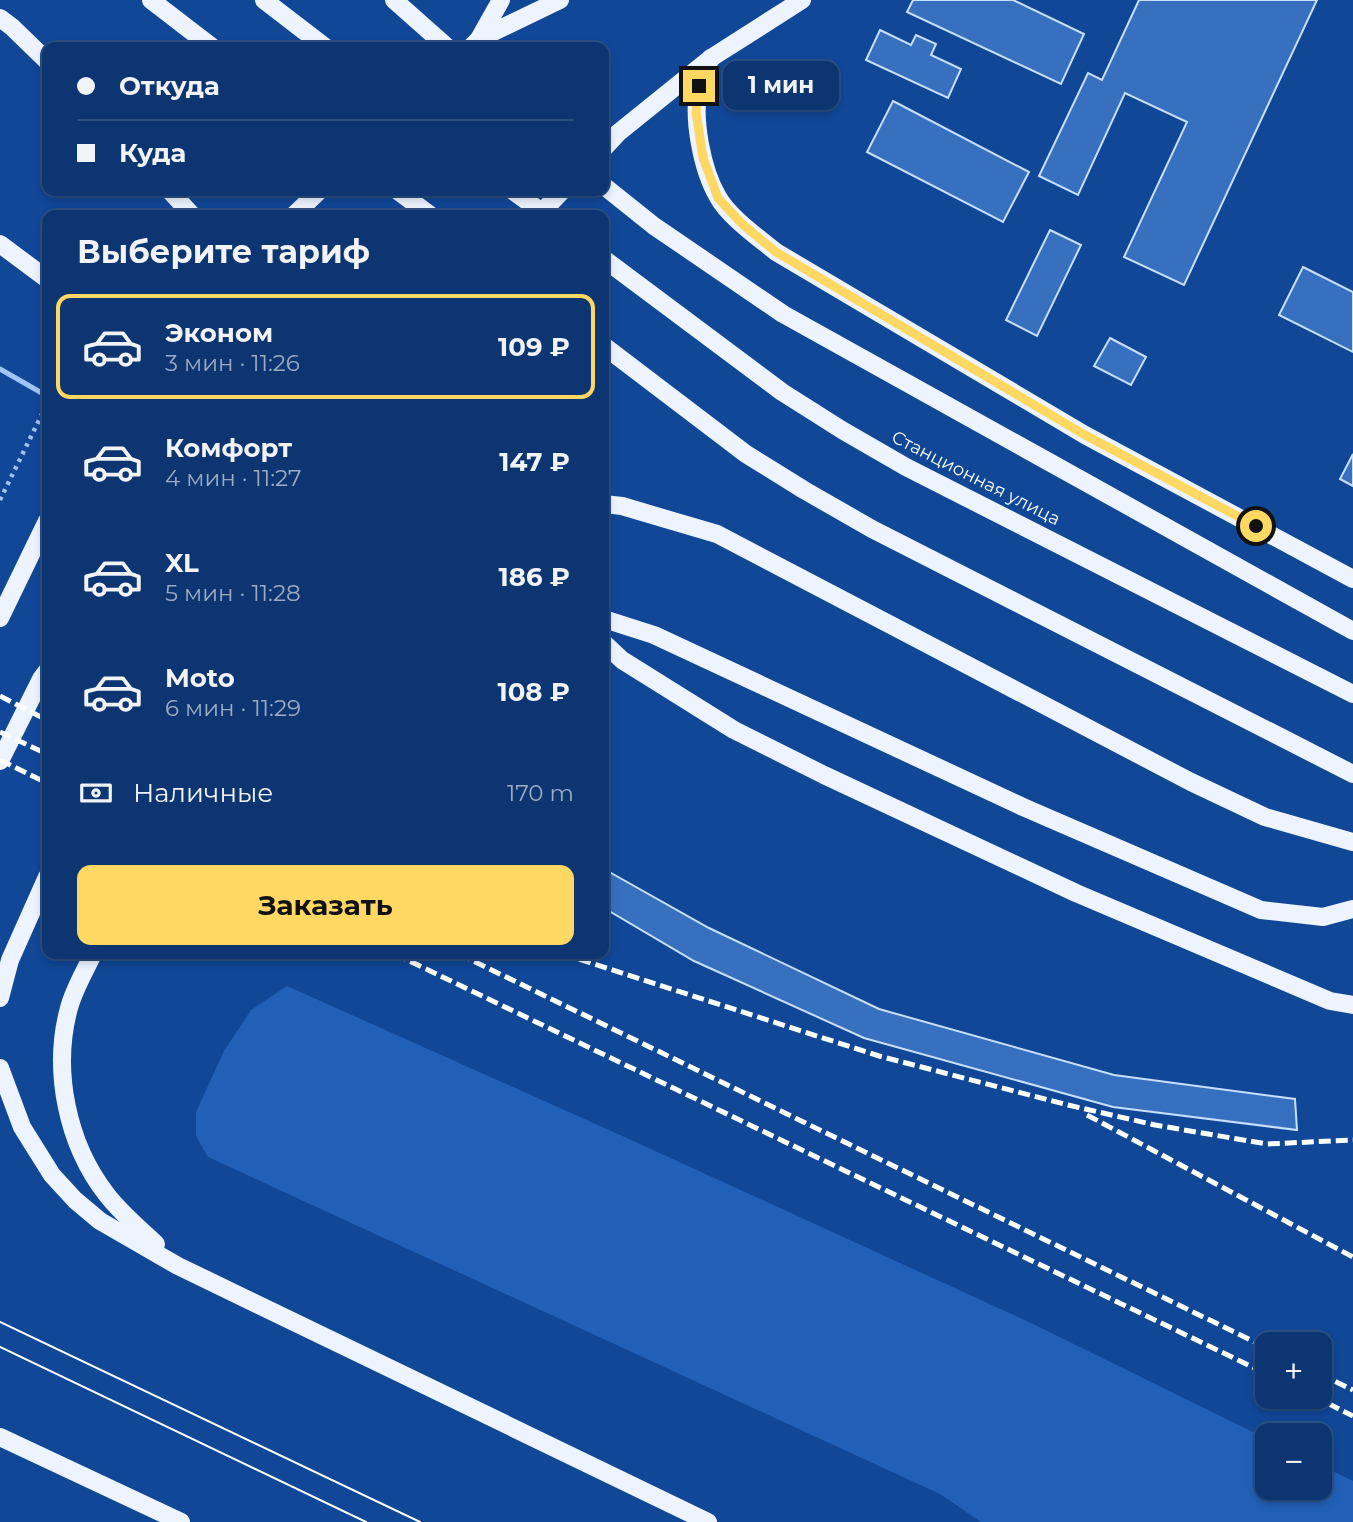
<!DOCTYPE html>
<html lang="ru">
<head>
<meta charset="utf-8">
<style>
  body { margin:0; font-family:Montserrat,sans-serif; background:#153d76; color:#f1f3f6; height:100vh; display:flex; flex-direction:column; font-size:26px; white-space:nowrap }
  * { box-sizing:border-box; margin:0 }
  p { font-size:23px; color:#9aabc3 }
  .icon { flex:none; width:38px; height:38px; fill:none; stroke:currentColor; stroke-width:2; stroke-linecap:round; stroke-linejoin:round }
  .map { position:relative; flex:1; overflow:hidden }
  .panel { position:absolute; left:42px; top:210px; width:567px; height:749px; display:flex; flex-direction:column; background:#0c3571; border-radius:14px; box-shadow:0 4px 10px #0003,0 0 0 2px #2c5084 }
  .panel>* { flex:none }
  .guide { position:absolute; left:42px; top:42px; width:567px; height:154px; border-radius:14px; box-shadow:0 4px 10px #0003,0 0 0 2px #2c5084; display:grid; align-content:center; height:154px; padding:0 35px; background:#0c3571 }
  .controls { position:absolute; left:1255px; top:1332px; display:grid; gap:14px }
  .controls a { display:grid; place-items:center; width:77px; height:77px; border-radius:14px; background:#0c3571; box-shadow:0 4px 10px #0003,0 0 0 2px #2c5084; font-size:35px }
  .end { position:absolute; width:32px; height:32px; margin:-16px; border:9px solid #ffd763; background:#111; box-shadow:0 0 0 4px #111 }
  .from { border-radius:50% }
  .bubble { position:absolute; height:49px; border-radius:14px; background:#0c3571; box-shadow:0 4px 10px #0003,0 0 0 2px #2c5084; font-size:23px; font-weight:700; line-height:49px; text-align:center }
  .guide b { display:flex; align-items:center; gap:24px; height:66px; font-size:26px }
  .guide b+b { border-top:2px solid #2c5084 }
  .guide i { width:18px; height:18px; background:#f1f3f6 }
  ul { padding:0; list-style:none }
  li { display:flex; align-items:center; gap:21px; height:105px; margin:0 14px 10px; padding:0 21px; border:4px solid transparent; border-radius:14px }
  li div { flex:1 }
  li b { display:block; font-size:26px }
  li em { font-style:normal; font-weight:700 }
  li.active { border-color:#ffd763 }
  li>.icon { width:63px; height:63px; stroke-width:1.5 }
  h2 { padding:0 35px; font-size:32px; line-height:84px }
  .pay { display:flex; align-items:center; gap:18px; height:77px; padding:0 35px; font-size:26px }
  .pay p { margin-inline-start:auto }
  .cta { display:flex; gap:14px; margin-top:auto; padding:14px 35px }
  .cta a { flex:1; height:80px; border-radius:14px; background:#ffd763; color:#111; font-size:28px; font-weight:700; line-height:80px; text-align:center }
  .map>svg:first-child { display:block }
</style>
</head>
<body>
<div class="map">
<svg width="1353" height="1522" viewBox="0 0 1353 1522">
  <rect width="100%" height="100%" fill="#104797"/>
  <path fill="#2260b7" d="M287,986L629,1139L1029,1322L1267,1439V1488H1320V1465L1353,1481V1522H981L940,1494L208,1157L196,1136V1112L224,1051L251,1010Z"/>
  <g fill="#3870c0" stroke="#c8dffe" stroke-width="2">
    <path d="M913,0H1013L1084,34L1061,84L907,12Z"/>
    <path d="M1139,0H1317L1184,285L1124,257L1187,122L1125,93L1078,195L1039,176L1088,73L1102,80Z"/>
    <path d="M880,30L911,45L916,35L936,44L931,55L961,69L948,98L866,60Z"/>
    <path d="M893,101L1029,172L1003,222L867,152Z"/>
    <path d="M1050,230L1081,245L1037,336L1006,320Z"/>
    <path d="M1303,267L1353,292V352L1279,315Z"/>
    <path d="M1110,338L1146,357L1131,385L1094,366Z"/>
    <path d="M1353,454V486L1340,479Z"/>
    <path d="M604,869L709,928L879,1009L1114,1075L1295,1099L1297,1130L1113,1107L864,1038L694,961L604,908Z"/>
  </g>
  <g fill="none" stroke-linecap="round" stroke-linejoin="round">
    <path stroke="#a0c4f4" stroke-width="4.5" stroke-dasharray="3.5 5" stroke-linecap="butt" d="M0,500L44,410"/>
    <path stroke="#a0c4f4" stroke-width="5" d="M0,369L47,396"/>
    <g stroke="#edf4ff" stroke-width="18">
      <path d="M151,0L212,47"/>
      <path d="M264,0L325,47"/>
      <path d="M394,0L447,47"/>
      <path d="M0,18L12,27L47,61"/>
      <path d="M479,39L501,0"/>
      <path d="M471,47L479,39L560,0"/>
      <path d="M711,58C707,67 701,77 699,87C692,118 702,170 718,197C728,216 759,238 776,252L1085,435L1353,579"/>
      <path d="M604,148L618,133L711,58L802,0"/>
      <path d="M604,186L654,226L783,314L1353,631"/>
      <path d="M170,191L192,215"/>
      <path d="M398,191L430,215"/>
      <path d="M294,215L319,191"/>
      <path d="M539,215L562,191"/>
      <path d="M0,244L47,279"/>
      <path d="M604,259L782,392L842,430L906,467L1353,694"/>
      <path d="M604,346L746,454L804,490L872,529L1353,774"/>
      <path d="M604,504L622,506L717,534L1191,782L1265,817L1353,842"/>
      <path d="M0,618L47,521"/>
      <path d="M604,619L654,635L1023,807L1261,910L1323,917L1353,909"/>
      <path d="M604,643L622,660L734,730L824,775L1076,893L1330,1001L1353,1005"/>
      <path d="M0,761L41,679L47,671"/>
      <path d="M93,954C85,971 74,989 69,1008C52,1070 67,1144 107,1195C121,1213 139,1228 156,1244"/>
      <path d="M0,998L10,960L47,877"/>
      <path d="M0,1068L22,1127L52,1175L75,1200L100,1221L178,1266L708,1522"/>
      <path d="M0,1437L181,1522"/>
    </g>
    <g stroke="#fff" stroke-width="2">
      <path d="M0,1322L420,1522"/>
      <path d="M0,1347L366,1522"/>
    </g>
    <g stroke="#fff" stroke-width="5" stroke-dasharray="12 5" stroke-linecap="butt">
      <path d="M0,696L47,720"/>
      <path d="M0,732L47,754"/>
      <path d="M0,760L47,783"/>
      <path d="M395,954L1267,1374"/>
      <path d="M459,954L1267,1348"/>
      <path d="M563,954L879,1056L1068,1105L1155,1125L1267,1144L1353,1140"/>
      <path d="M1087,1115L1353,1257"/>
      <path d="M1320,1374L1353,1390"/>
      <path d="M1313,1396L1353,1416"/>
    </g>
    <path stroke="#edf4ff" stroke-width="18" d="M513,191L546,215"/>
  </g>
  <g fill="none" stroke-linecap="round" stroke-linejoin="round">
    <path stroke="#ffd763" stroke-width="9" d="M699,86L696,112L703,158L718,198L742,224L776,252L1085,435L1256,526"/>
  </g>
  <g text-anchor="middle" dominant-baseline="central" stroke-width="5" stroke-linejoin="round" paint-order="stroke">
    <g font-size="18" fill="#fff" stroke="#104797">
      <text transform="translate(976 478) rotate(27)">Станционная улица</text>
    </g>
  </g>
</svg>
<div class="controls">
<a>+</a>
<a>−</a>
</div>
<i class="end from" style="left:1256px;top:526px"></i>
<i class="end" style="left:699px;top:86px"></i>
<div class="bubble" style="left:723px;top:61px;width:116px">1 мин</div>
<div class="guide">
<b><i class="from"></i>Откуда</b>
<b><i></i>Куда</b>
</div>
<section class="panel">
<h2>Выберите тариф</h2>
<ul>
<li class="active"><svg class="icon" aria-label="car" viewBox="0 0 24 24"><path d="M5 17H2v-5l4-1 3-4h7l3 4 3 1v5h-3M9 17h6M6 11h13"/><circle cx="7" cy="17" r="2"/><circle cx="17" cy="17" r="2"/></svg><div><b>Эконом</b><p>3 мин · 11:26</p></div><em>109 ₽</em></li>
<li><svg class="icon" aria-label="car" viewBox="0 0 24 24"><path d="M5 17H2v-5l4-1 3-4h7l3 4 3 1v5h-3M9 17h6M6 11h13"/><circle cx="7" cy="17" r="2"/><circle cx="17" cy="17" r="2"/></svg><div><b>Комфорт</b><p>4 мин · 11:27</p></div><em>147 ₽</em></li>
<li><svg class="icon" aria-label="car" viewBox="0 0 24 24"><path d="M5 17H2v-5l4-1 3-4h7l3 4 3 1v5h-3M9 17h6M6 11h13"/><circle cx="7" cy="17" r="2"/><circle cx="17" cy="17" r="2"/></svg><div><b>XL</b><p>5 мин · 11:28</p></div><em>186 ₽</em></li>
<li><svg class="icon" aria-label="car" viewBox="0 0 24 24"><path d="M5 17H2v-5l4-1 3-4h7l3 4 3 1v5h-3M9 17h6M6 11h13"/><circle cx="7" cy="17" r="2"/><circle cx="17" cy="17" r="2"/></svg><div><b>Moto</b><p>6 мин · 11:29</p></div><em>108 ₽</em></li>
</ul>
<div class="pay"><svg class="icon" aria-label="cash" viewBox="0 0 24 24"><path d="M3 7h18v10H3z"/><circle cx="12" cy="12" r="2"/></svg>Наличные<p>170 m</p></div>
<div class="cta"><a>Заказать</a></div>
</section>
</div>
</body>
</html>
